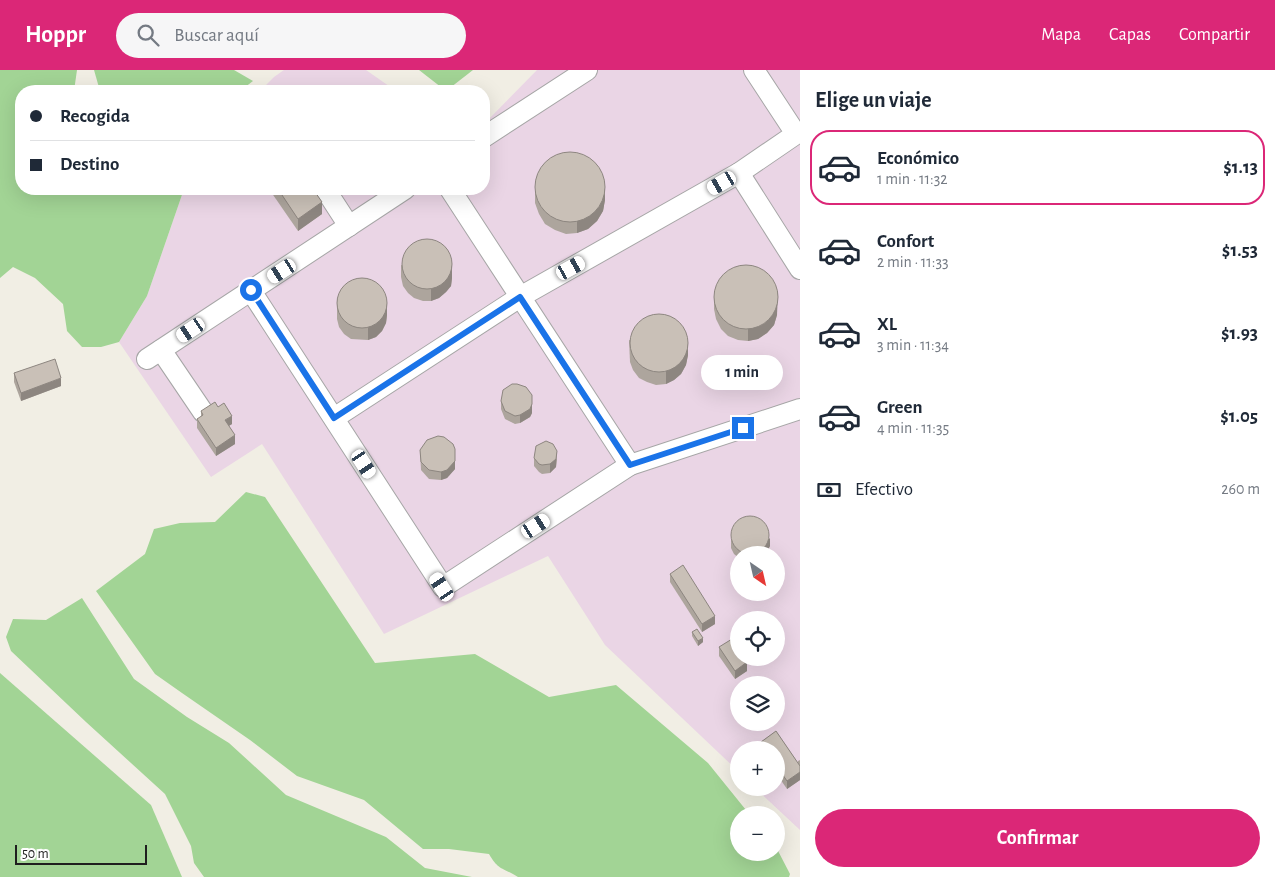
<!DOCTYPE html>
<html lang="es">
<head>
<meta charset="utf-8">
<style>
  body { margin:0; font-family:"Alegreya Sans",sans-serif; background:#f6f6f7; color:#1f2937; height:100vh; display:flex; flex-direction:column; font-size:19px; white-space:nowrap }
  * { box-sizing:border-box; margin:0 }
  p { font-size:16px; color:#747a83 }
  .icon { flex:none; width:28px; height:28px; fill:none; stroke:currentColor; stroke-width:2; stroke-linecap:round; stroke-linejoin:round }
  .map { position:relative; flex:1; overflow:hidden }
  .details { display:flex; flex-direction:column; background:#fff; width:475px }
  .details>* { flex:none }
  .hud { position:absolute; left:15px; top:15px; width:475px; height:110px; border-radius:20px; box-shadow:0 5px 20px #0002; display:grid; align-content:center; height:110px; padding:0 15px; background:#fff }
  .needle { width:32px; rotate:146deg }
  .buttons { position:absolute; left:730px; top:476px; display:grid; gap:10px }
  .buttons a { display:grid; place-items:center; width:55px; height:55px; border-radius:50%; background:#fff; box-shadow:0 5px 20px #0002; font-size:25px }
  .scale { position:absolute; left:15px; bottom:12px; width:132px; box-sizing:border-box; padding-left:5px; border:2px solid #1f1f1f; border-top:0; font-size:14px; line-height:18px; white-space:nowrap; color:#1f1f1f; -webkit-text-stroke:4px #fff; paint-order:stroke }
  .end { position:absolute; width:22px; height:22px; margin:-11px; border:6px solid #1a73e8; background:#fff; box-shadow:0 0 0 2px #fff }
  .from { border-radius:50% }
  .bubble { position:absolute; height:35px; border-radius:18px; background:#fff; box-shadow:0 5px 20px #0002; font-size:16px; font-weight:700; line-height:35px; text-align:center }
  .car { position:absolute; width:15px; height:30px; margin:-15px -8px; border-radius:6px; box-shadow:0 0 4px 1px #0007; background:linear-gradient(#fff 24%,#345 0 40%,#fff 0 76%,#345 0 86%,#fff 0) }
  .hud b { display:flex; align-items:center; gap:18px; height:48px; font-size:19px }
  .hud b+b { border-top:1px solid #e0e1e3 }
  .hud i { width:12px; height:12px; background:#1f2937 }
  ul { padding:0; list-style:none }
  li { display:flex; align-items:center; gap:15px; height:75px; margin:0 10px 8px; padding:0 5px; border:2px solid transparent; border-radius:20px }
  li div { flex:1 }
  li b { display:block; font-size:19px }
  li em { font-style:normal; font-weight:700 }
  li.current { border-color:#db2777 }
  li>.icon { width:45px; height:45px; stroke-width:1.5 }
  h2 { padding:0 15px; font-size:22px; line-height:60px }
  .pay { display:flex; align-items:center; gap:12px; height:55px; padding:0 15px; font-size:19px }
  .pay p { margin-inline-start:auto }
  .action { display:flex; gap:10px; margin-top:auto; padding:10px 15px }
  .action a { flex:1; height:58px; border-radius:30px; background:#db2777; color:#fff; font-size:20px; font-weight:700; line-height:58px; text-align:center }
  header { display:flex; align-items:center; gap:30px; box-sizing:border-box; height:70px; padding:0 25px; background:#db2777; color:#fff }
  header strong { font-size:24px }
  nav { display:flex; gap:28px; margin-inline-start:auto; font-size:18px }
  .search { width:350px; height:45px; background:#f6f6f7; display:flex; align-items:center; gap:12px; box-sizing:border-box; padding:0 18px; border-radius:28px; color:#747a83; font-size:19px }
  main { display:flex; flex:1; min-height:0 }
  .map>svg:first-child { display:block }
</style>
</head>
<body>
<header>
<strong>Hoppr</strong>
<div class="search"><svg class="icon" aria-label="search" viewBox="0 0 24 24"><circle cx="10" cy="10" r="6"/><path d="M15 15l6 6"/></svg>Buscar aquí</div>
<nav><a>Mapa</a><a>Capas</a><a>Compartir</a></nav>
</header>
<main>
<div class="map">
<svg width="800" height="807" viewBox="0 0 800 807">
  <rect width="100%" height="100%" fill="#f1eee4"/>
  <g fill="#ead5e5" fill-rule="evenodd">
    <path d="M284,0H366L396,21H260L274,7Z"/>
    <path d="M537,0H800V760L755,718H776V680H739V702L605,575L548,486L384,564L262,374L211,407L119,272L147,226L184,119H484V54ZM739,485H776V522H739ZM739,550H776V588H739ZM739,615H776V652H739Z"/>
  </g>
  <g fill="#a2d495">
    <path d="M0,0H77L74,21H21V119H184L147,226L119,272L101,277H82L67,261L63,234L35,208L13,197L0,208Z"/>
    <path d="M94,0H234L253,11L240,21H100Z"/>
    <path d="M419,0H473L446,21Z"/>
    <path d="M246,422L265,427L375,593L475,584L549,627L616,615L708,693L750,745H739V782H776V777L790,804L789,807H518C502,797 499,801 489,784L449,779H423L364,730L297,706L250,670L182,623L155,604L96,521L145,484L154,459L180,453L215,452Z"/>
    <path d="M82,528L134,609L187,647L229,673L286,725L386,767L425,798L472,807H204L194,793L191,776L165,724L86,652L11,581L6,567L13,549L46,550Z"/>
    <path d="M0,603L151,735L182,807H0Z"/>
  </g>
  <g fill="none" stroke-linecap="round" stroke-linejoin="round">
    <g stroke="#a6a6a6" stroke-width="22">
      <g id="minor">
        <path d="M484,67L587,0"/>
        <path d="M739,103L800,199"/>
        <path d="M325,119L349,156"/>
        <path d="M450,119L630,395L800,339"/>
        <path d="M251,221L443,517L630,395"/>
        <path d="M161,280L203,342"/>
        <path d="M147,289L405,119"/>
        <path d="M334,348L520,227L739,103L796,64L754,0"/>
      </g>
    </g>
    <use href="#minor" stroke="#fff" stroke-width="20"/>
  </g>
  <g fill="#ada59d">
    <path d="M269,119H313L322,144L298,161Z"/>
    <path d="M535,121L605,130L603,141L597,151L588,159L577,163L566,164L555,160L545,154L539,144L535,133Z"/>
    <path d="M401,195L452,208L451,216L446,222L439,228L431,231H423L414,228L408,223L403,216L401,207Z"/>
    <path d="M714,226L777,245L774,255L767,263L758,269L748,271L738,270L728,266L721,259L716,249L714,239Z"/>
    <path d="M337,228L387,245L386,253L382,261L376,267L368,270L351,269L344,264L339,257L337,249Z"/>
    <path d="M629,270L688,285L686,295L681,304L674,310L666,314L656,315L647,312L639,308L633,300L630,292Z"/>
    <path d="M14,303L61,316L21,331L14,312Z"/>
    <path d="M501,331L532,343L530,347L520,353L515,354L505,349L501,339Z"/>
    <path d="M201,341L232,354L229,356L235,374L216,386L197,358V349L201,347Z"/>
    <path d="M420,380L455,387V399L447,408L441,410L429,409L421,400Z"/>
    <path d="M534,388L557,389L556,397L550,403L542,404L539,402L534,396Z"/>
    <path d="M731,470L770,476L765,485H739V488L734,484L731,478Z"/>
    <path d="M670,504L715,554L702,562L670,512Z"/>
    <path d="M692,562L703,572L698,576L692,566Z"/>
    <path d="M719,577L747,601L735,609L719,586Z"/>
    <path d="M776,661L798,693V691L800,690V710L787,719L776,703V680H761V672Z"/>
  </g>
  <g fill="#8d8680">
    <path d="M605,118V130L603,141L597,151L588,159L577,163V151Z"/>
    <path d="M322,132V144L298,161V149Z"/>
    <path d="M452,195V208L451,216L446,222L439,228L431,231V219Z"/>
    <path d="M778,222L777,245L774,255L767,263L758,269L748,271V259Z"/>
    <path d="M387,233V245L386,253L382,261L376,267L368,270V258Z"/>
    <path d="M688,273V285L686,295L681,304L674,310L666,314V301Z"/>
    <path d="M61,308V316L21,331V323Z"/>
    <path d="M532,325V343L530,347L520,353V345Z"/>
    <path d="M232,346V354L225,358V350Z"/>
    <path d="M235,365V374L216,386V378Z"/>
    <path d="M455,379V399L447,408L441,410V402Z"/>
    <path d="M557,381L556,397L550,403V394Z"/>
    <path d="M770,468V476L765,485H751Z"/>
    <path d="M715,546V554L702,562V554Z"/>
    <path d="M703,568V572L698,576V571Z"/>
    <path d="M747,592V601L735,609V601Z"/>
    <path d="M800,702V710L787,719V711Z"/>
  </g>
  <g fill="#c9c0b7" stroke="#8d8680">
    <circle cx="570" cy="117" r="35"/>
    <path d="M278,119H313L322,132L298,149Z"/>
    <circle cx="427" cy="194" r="25"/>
    <circle cx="746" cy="227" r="32"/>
    <circle cx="362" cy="233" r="25"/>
    <circle cx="659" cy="273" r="29"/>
    <path d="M55,289L61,308L21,323L14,303Z"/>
    <path d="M512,314H517L526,317L532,325V334L530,339L520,345L515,346L505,341L501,331L503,320Z"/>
    <path d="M215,332L218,337L224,333L232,346L225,350L235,365L216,378L197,349L203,345L201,341Z"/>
    <path d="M438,366L444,367L453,374L455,379V391L447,400L441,402L429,400L421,392L420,380L427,370Z"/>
    <path d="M546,371L553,374L557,381L556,389L550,394L542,395L539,394L534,388L536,376Z"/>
    <circle cx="750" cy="465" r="19"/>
    <path d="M683,495L715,546L702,554L670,504Z"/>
    <path d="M697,559L703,568L698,571L692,562Z"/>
    <path d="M732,569L739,579V588H744L747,592L735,601L719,577Z"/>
    <path d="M776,661L800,696V702L787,711L776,695V680H766L761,672Z"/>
  </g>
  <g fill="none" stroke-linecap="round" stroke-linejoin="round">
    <path stroke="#1a73e8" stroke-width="6" d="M251,220L334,348L520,227L630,395L743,358"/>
  </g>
</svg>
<div class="buttons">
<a><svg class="needle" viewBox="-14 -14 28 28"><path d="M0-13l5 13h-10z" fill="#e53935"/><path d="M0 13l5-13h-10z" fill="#747a83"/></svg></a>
<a><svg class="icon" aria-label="locate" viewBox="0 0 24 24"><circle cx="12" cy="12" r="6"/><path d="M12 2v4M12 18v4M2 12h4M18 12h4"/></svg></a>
<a><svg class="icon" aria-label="layers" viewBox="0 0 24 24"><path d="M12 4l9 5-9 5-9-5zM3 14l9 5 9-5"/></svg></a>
<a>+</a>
<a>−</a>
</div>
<div class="scale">50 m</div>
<i class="end from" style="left:251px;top:220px"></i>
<i class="end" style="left:743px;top:358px"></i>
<div class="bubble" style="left:701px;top:285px;width:82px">1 min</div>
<i class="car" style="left:722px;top:113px;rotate:240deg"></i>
<i class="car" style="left:571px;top:198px;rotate:61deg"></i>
<i class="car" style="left:282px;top:201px;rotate:237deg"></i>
<i class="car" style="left:191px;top:260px;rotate:236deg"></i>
<i class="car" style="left:364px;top:394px;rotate:147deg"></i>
<i class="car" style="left:536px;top:456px;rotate:57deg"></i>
<i class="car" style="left:442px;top:517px;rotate:327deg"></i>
<div class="hud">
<b><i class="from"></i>Recogida</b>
<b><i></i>Destino</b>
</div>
</div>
<section class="details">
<h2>Elige un viaje</h2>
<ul>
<li class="current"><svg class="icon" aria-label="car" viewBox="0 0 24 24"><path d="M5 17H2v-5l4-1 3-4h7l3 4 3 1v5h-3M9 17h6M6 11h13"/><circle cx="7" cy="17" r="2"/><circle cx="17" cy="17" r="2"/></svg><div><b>Económico</b><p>1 min · 11:32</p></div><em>$1.13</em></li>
<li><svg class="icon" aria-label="car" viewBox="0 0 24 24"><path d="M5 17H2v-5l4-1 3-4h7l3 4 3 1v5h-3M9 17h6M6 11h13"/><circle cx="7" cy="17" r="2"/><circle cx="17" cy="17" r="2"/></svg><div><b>Confort</b><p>2 min · 11:33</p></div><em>$1.53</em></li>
<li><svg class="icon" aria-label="car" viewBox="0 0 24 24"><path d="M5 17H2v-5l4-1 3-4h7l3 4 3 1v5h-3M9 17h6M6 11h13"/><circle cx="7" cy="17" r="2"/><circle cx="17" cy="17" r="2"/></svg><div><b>XL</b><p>3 min · 11:34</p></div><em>$1.93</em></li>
<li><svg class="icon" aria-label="car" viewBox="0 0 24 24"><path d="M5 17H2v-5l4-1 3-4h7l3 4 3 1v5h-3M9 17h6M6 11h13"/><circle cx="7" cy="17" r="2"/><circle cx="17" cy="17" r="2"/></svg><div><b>Green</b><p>4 min · 11:35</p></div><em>$1.05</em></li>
</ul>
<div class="pay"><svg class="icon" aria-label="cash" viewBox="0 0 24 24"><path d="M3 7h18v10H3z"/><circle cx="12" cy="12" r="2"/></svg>Efectivo<p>260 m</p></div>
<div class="action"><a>Confirmar</a></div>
</section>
</main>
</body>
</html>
